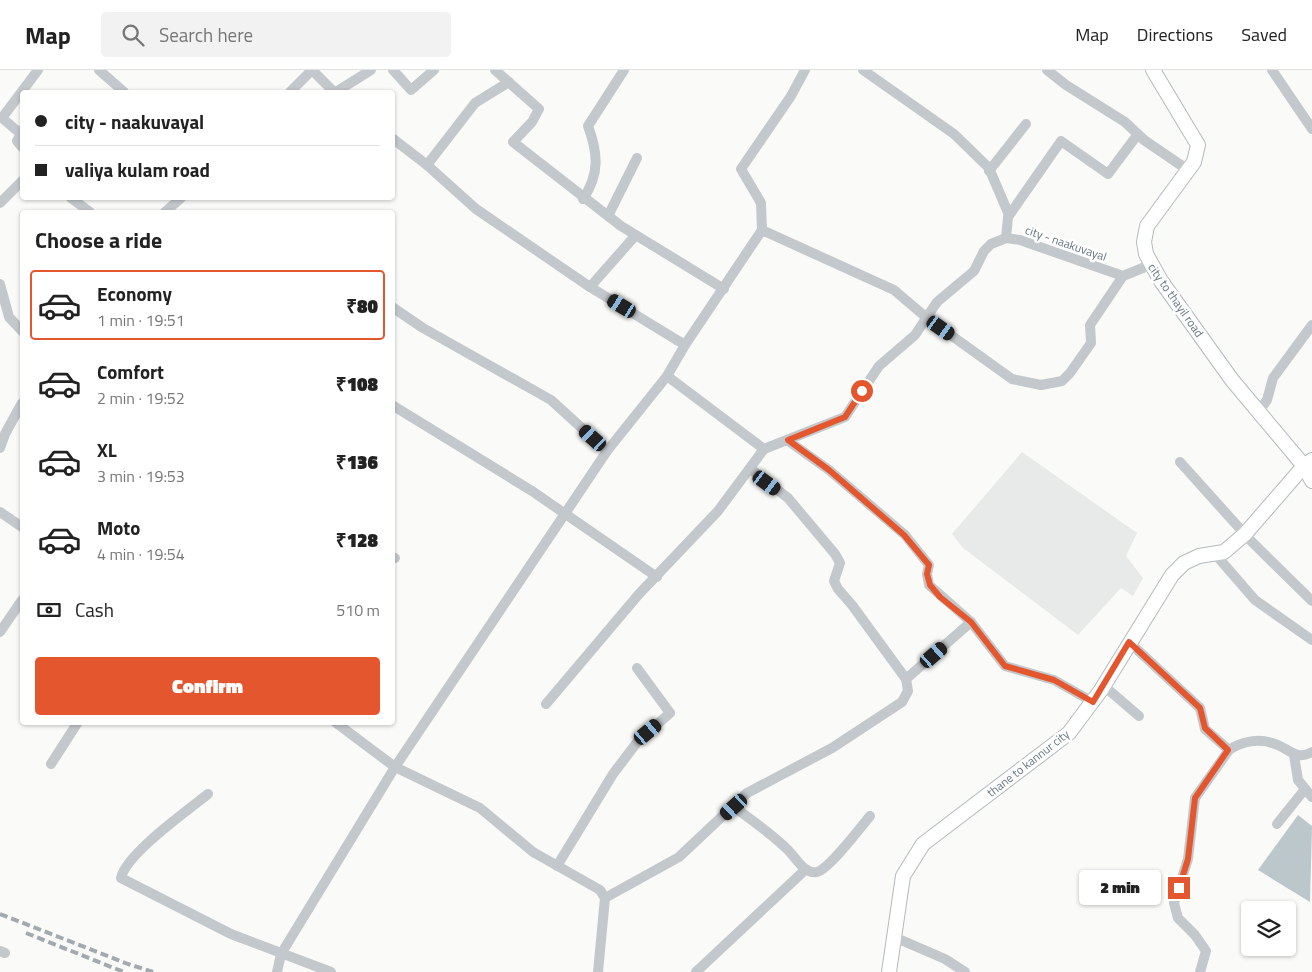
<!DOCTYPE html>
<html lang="en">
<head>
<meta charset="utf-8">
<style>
  body { margin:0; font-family:"Titillium Web",sans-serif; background:#f2f2f2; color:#222; height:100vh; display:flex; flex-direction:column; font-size:19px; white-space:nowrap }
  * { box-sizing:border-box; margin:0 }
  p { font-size:16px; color:#767676 }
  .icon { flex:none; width:28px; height:28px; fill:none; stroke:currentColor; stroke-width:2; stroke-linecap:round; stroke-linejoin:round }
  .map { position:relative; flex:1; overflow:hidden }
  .drawer { position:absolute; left:20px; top:140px; width:375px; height:515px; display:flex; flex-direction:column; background:#fff; border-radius:5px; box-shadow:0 1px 4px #0004 }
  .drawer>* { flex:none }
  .hud { position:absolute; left:20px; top:20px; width:375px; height:110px; border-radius:5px; box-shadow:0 1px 4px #0004; display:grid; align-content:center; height:110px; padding:0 15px; background:#fff }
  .fabs { position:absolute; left:1241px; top:831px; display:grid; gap:10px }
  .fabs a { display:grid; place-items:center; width:55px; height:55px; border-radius:5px; background:#fff; box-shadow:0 1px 4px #0004; font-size:25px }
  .end { position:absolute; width:22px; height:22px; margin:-11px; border:6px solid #e4572e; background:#fff; box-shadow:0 0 0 2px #fff }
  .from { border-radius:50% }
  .bubble { position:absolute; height:35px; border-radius:5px; background:#fff; box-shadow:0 1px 4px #0004; font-size:16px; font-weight:800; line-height:35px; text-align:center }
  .car { position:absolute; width:15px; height:30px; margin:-15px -8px; border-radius:6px; box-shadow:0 0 4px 1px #0007; background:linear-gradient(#222 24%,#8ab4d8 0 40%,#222 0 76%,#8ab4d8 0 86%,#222 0) }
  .hud b { display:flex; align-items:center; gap:18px; height:48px; font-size:19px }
  .hud b+b { border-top:1px solid #e0e0e0 }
  .hud i { width:12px; height:12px; background:#222 }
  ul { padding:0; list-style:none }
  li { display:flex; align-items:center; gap:15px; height:70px; margin:0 10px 8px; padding:0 5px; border:2px solid transparent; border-radius:5px }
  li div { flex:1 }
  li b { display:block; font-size:19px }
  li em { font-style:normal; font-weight:800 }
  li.active { border-color:#e4572e }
  li>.icon { width:45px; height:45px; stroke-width:1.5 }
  h2 { padding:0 15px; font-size:22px; line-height:60px }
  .pay { display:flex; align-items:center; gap:12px; height:55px; padding:0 15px; font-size:19px }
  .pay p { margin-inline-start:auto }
  .action { display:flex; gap:10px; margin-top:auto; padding:10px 15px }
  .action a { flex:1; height:58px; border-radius:5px; background:#e4572e; color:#fff; font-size:20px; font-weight:800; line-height:58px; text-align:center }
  header { display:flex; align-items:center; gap:30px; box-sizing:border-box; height:70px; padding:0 25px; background:#fff; border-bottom:1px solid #e0e0e0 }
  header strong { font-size:24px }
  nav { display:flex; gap:28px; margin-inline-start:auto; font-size:18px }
  .search { width:350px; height:45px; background:#f2f2f2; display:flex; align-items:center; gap:12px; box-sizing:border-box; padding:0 18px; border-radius:5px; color:#767676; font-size:19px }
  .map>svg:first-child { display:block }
</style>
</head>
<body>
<header>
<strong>Map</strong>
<div class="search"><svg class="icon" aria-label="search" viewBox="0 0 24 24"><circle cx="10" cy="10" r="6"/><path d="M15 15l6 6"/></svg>Search here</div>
<nav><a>Map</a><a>Directions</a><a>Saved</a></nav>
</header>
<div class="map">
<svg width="1312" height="902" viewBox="0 0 1312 902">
  <rect width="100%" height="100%" fill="#fafaf8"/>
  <path fill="#e8e9e9" d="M1022,382L1137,463L1126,486L1143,508L1133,526L1121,518L1078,565L963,478L952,464Z"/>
  <path fill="#bbc7cb" d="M1298,745L1312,756L1310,832L1258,800Z"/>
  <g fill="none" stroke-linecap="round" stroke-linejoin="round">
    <g stroke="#b3babf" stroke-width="16">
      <g id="secondary">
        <path d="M1153,0L1198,75L1194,92L1147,156L1144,172L1146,184L1161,211L1232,310L1304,396L1312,411"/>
        <path d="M889,902L903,806L923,774L1069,663L1101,620L1172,505L1184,493L1199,486L1224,482L1245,464L1304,396L1312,390"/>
      </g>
    </g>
    <g stroke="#c3c8cc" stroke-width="10">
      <path d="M99,0L124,22"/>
      <path d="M312,0L334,22"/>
      <path d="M393,0L411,20L434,0"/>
      <path d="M495,0L539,39L532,52L513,72L621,156L724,219"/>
      <path d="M863,0L954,64L989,98L1009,145"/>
      <path d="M1047,0L1066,15L1125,52L1144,70L1188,100"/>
      <path d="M1272,0L1312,59"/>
      <path d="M290,22L312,0"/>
      <path d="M336,22L371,0"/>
      <path d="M392,68L427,95L476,139L590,217L685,275"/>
      <path d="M22,77L17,71L21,64L2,48L38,0"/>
      <path d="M427,95L475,33L509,12"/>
      <path d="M989,101L1026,54"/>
      <path d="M71,128L90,142"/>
      <path d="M583,129C600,104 598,83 588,56L624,0"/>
      <path d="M0,133L22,111"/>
      <path d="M165,142L181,128"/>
      <path d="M608,146L637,88"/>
      <path d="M762,160L761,133L741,99L791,26L805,0"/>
      <path d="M1006,168L1008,147L1061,71L1108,104L1138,64"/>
      <path d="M0,214L9,247L22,261"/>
      <path d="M590,217L635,166"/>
      <path d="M392,237L423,258L551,330L607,381"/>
      <path d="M667,306L764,379L845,347L879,296L915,265L937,232L974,201L984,181L991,174L1006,168L1020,170L1123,206L1150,195"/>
      <path d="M392,335L532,421L657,507"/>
      <path d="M1259,341L1267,330L1273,308L1312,255"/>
      <path d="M787,370L829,400L905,465L929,495L927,504L929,515L971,552L1005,596L1054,610L1093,632"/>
      <path d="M0,378L5,364L22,333"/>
      <path d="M1180,392L1251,471L1312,531"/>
      <path d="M751,399L788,428L835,484L840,493L834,511L838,519L852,535L906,609"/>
      <path d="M0,442L22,457"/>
      <path d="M1216,485L1255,530L1312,570"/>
      <path d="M392,487L395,488"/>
      <path d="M0,562L22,530"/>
      <path d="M1129,572L1200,638L1205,659L1229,680"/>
      <path d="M1104,616L1139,646"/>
      <path d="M546,634L639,524L718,441L764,379"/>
      <path d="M335,652L395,697L480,738L533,782L600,820L605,828L598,902"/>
      <path d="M1294,685L1298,710L1312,727"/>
      <path d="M51,694L78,652"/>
      <path d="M208,724C187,741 126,784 121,808L231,864L331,902"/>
      <path d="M734,737C753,751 772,764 788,780C796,788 805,805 817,802C829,799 861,757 870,746"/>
      <path d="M1277,754L1305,719"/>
      <path d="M557,796L613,704L638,671L670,643L637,598"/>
      <path d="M605,828L679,787L747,723L832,678L902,632L908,621L906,609L971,552"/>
      <path d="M894,867L945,889L965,902"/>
      <path d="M0,881L5,883"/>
      <path d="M277,902L281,884L395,697L607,381L667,306L685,275L762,160L894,220L927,248L1012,309L1041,315L1062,311L1070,303L1091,273L1090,255L1123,206"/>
      <path d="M696,902L805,800"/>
      <path d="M1200,902L1206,881L1195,865L1178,848L1174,833L1188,789L1195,728L1229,680C1242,671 1260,668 1275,674C1290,679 1296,691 1312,682"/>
    </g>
    <use href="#secondary" stroke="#fff" stroke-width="14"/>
    <g stroke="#a2aab0" stroke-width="4" stroke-dasharray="8 4" stroke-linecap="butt">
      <path d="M0,844L128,894L153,902"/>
      <path d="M26,863L124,902"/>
    </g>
  </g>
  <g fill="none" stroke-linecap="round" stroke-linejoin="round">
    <path stroke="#e4572e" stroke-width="6" d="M862,321L845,347L788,370L829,400L904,465L929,495L927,504L930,515L940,527L971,552L1005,596L1054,610L1093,632L1129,572L1200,638L1205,658L1228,680L1195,728L1188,789L1179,818"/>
  </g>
  <g text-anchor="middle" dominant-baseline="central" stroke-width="5" stroke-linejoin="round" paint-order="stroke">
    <g font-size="12" fill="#657683" stroke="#fff">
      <text transform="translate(1066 173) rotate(19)">city - naakuvayal</text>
      <text transform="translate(1176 230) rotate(55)">city to thayil road</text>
      <text transform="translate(1028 693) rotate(-38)">thane to kannur city</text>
    </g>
  </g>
</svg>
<div class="fabs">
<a><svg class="icon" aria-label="layers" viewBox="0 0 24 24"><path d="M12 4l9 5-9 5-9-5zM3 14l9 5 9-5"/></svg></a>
</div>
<i class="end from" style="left:862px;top:321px"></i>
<i class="end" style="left:1179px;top:818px"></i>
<div class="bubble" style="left:1079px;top:800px;width:82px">2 min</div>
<i class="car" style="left:622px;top:236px;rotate:301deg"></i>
<i class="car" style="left:941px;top:258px;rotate:125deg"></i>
<i class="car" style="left:593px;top:368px;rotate:312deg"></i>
<i class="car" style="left:767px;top:413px;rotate:126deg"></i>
<i class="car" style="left:934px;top:585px;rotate:49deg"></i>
<i class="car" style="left:648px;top:662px;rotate:50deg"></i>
<i class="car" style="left:734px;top:737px;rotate:228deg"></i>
<div class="hud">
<b><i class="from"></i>city - naakuvayal</b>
<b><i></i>valiya kulam road</b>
</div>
<section class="drawer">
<h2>Choose a ride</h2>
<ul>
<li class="active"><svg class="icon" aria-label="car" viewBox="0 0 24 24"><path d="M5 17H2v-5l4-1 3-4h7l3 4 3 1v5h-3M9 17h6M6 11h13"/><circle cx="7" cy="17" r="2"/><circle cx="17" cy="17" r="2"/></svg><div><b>Economy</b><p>1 min · 19:51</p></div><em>₹80</em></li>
<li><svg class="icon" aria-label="car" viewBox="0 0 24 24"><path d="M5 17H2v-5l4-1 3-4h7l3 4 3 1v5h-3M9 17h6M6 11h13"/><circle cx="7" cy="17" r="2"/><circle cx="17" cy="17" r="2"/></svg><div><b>Comfort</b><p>2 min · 19:52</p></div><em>₹108</em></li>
<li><svg class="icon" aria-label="car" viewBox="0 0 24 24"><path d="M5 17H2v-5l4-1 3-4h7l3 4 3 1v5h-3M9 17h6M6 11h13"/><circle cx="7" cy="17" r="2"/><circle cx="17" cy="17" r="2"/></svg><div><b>XL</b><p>3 min · 19:53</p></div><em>₹136</em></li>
<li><svg class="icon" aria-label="car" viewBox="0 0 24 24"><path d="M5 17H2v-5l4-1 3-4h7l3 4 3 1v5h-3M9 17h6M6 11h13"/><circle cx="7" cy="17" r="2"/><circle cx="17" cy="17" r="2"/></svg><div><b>Moto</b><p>4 min · 19:54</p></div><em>₹128</em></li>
</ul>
<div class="pay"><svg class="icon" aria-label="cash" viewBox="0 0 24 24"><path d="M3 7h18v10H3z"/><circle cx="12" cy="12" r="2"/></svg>Cash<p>510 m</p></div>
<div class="action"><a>Confirm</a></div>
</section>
</div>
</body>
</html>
